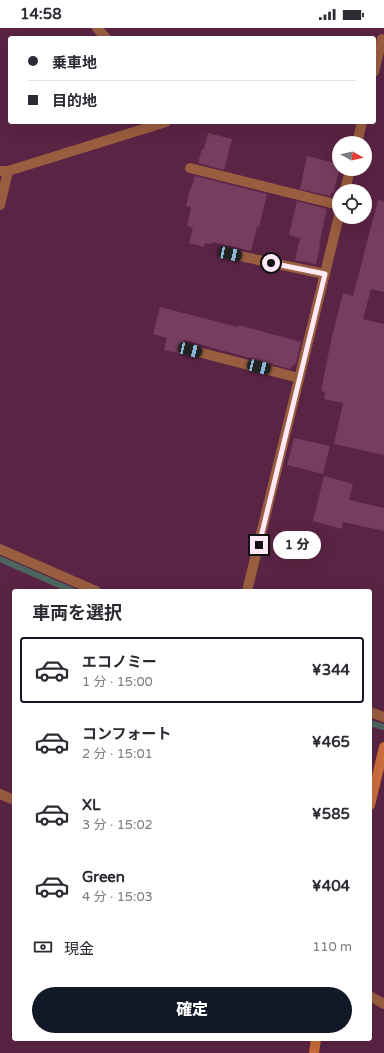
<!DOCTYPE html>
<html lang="ja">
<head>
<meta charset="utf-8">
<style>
  body { margin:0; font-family:"Varela Round","Noto Sans JP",sans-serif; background:#f7f7f7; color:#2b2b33; height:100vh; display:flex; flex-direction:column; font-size:15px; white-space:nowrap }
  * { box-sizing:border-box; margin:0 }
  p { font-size:13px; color:#7c7c81 }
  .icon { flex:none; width:22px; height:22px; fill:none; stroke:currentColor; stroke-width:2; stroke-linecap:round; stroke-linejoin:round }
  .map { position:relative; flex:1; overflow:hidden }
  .side { position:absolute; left:12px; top:561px; width:360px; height:452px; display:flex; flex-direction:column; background:#fff; border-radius:4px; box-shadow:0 4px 16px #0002 }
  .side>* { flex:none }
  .hud { position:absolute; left:8px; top:8px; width:368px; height:88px; border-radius:4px; box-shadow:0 4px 16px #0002; display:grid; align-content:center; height:88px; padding:0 20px; background:#fff }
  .needle { width:26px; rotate:98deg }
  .fabs { position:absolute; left:332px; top:108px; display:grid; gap:8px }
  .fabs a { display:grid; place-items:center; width:40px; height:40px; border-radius:50%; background:#fff; box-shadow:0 4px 16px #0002; font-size:20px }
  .end { position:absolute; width:18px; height:18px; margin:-9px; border:5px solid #ffe9f4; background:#111; box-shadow:0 0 0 2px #111 }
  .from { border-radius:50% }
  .bubble { position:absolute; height:28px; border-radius:14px; background:#fff; box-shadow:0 4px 16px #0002; font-size:13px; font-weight:800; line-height:28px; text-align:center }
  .car { position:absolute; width:12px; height:24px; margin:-12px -6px; border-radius:5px; box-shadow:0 0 3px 1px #0007; background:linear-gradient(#222 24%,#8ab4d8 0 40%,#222 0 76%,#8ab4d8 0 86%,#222 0) }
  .hud b { display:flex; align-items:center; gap:14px; height:38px; font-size:15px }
  .hud b+b { border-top:1px solid #e1e1e2 }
  .hud i { width:10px; height:10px; background:#2b2b33 }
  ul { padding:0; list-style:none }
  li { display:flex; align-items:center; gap:12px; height:66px; margin:0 8px 6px; padding:0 12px; border:2px solid transparent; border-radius:4px }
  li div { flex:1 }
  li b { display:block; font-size:15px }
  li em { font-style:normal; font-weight:800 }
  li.on { border-color:#111827 }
  li>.icon { width:36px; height:36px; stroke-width:1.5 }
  h2 { padding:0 20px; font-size:18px; line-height:48px }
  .pay { display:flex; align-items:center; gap:10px; height:44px; padding:0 20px; font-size:15px }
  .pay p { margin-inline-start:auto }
  .button { display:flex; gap:8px; margin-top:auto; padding:8px 20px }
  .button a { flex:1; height:46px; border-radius:24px; background:#111827; color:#fff; font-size:16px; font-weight:800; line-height:46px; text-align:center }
  .status { display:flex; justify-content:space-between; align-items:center; height:28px; padding:0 20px; background:#fff; direction:ltr }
  .status svg { height:11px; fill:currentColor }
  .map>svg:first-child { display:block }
</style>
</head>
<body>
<div class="status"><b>14:58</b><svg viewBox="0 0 49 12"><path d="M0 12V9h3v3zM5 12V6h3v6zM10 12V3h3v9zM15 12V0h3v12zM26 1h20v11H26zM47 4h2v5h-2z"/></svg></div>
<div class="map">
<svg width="384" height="1025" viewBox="0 0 384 1025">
  <rect width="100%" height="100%" fill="#5a2444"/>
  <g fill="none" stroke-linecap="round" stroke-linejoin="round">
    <g stroke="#4c665f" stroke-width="6">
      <path d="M0,531L73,563"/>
      <path d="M370,695L384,699"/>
    </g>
  </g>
  <g fill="#773d5e">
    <path d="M208,105L232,111L224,142L198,135L202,121H204Z"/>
    <path d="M307,128L339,136V144L333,165H331L330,168L300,161Z"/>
    <path d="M195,148L267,166L259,199H257L251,223L212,214V216L205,215L204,219L189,215L193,200L187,198L191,179L186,178L190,161H191Z"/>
    <path d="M378,172L384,173V264L371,261L363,291L384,296V427L334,416L343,375L324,371L325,364L321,363L332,308L343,265L353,268Z"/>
    <path d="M297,173L327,181L319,217H320L316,236L295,232L300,210L289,207Z"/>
    <path d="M160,279L238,299V297L301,314L296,335L290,341L184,312L181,326L164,322L167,310L153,306Z"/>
    <path d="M294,410L330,418L323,446L287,437Z"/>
    <path d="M324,448L353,456L349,472L384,480V503L343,494L342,501L313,493Z"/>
  </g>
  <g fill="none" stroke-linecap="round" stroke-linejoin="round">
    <g stroke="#995d3f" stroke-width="10">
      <path d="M190,140L339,177"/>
      <path d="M230,226L325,246"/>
      <path d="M190,322L299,350"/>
    </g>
    <g stroke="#995d3f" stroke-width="10">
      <path d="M97,0L106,10"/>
      <path d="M374,44L382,11"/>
      <path d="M357,115L362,94"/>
      <path d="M0,143H8L166,94"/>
      <path d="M345,163L350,141"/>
      <path d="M0,177L8,143"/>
      <path d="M0,521L96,563"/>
      <path d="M247,563L339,188"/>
      <path d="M370,684L384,689"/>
      <path d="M0,766L14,772"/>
      <path d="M370,968L384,976"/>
    </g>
    <g stroke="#cc6d3c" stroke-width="10">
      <path d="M370,777L384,719"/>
      <path d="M314,1025L316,1011"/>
    </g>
  </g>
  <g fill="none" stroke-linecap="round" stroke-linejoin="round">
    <path stroke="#ffe9f4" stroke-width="5" d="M259,517L325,246L271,235"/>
  </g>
</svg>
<div class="fabs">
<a><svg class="needle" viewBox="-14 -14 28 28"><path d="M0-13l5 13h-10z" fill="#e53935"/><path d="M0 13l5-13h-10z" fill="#7c7c81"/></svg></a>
<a><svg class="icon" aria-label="locate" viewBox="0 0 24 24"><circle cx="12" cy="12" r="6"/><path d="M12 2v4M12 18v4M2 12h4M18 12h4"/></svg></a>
</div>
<i class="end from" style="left:271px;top:235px"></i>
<i class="end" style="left:259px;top:517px"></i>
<div class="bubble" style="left:273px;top:503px;width:48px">1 分</div>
<i class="car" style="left:230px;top:226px;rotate:102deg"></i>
<i class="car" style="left:190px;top:322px;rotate:104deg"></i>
<i class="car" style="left:259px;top:339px;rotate:104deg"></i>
<div class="hud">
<b><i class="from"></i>乗車地</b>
<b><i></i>目的地</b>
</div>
<section class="side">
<h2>車両を選択</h2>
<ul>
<li class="on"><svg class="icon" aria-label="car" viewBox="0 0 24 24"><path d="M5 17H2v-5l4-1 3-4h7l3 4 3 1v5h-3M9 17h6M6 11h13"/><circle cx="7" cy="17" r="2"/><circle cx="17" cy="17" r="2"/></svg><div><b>エコノミー</b><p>1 分 · 15:00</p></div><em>¥344</em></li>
<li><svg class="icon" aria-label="car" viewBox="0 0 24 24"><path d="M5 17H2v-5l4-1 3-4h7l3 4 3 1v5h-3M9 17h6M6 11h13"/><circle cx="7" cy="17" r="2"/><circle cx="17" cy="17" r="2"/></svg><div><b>コンフォート</b><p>2 分 · 15:01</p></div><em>¥465</em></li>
<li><svg class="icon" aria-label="car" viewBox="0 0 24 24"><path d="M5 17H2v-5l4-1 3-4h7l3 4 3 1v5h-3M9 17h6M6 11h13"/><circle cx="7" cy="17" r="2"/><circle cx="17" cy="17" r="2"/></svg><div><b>XL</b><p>3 分 · 15:02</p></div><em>¥585</em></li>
<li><svg class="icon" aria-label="car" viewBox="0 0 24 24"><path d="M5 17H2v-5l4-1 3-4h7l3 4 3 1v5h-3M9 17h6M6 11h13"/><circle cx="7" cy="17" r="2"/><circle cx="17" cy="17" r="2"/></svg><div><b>Green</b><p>4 分 · 15:03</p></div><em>¥404</em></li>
</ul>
<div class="pay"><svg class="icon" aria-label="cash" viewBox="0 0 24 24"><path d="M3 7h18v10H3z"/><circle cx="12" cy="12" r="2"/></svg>現金<p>110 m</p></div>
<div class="button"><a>確定</a></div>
</section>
</div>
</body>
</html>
